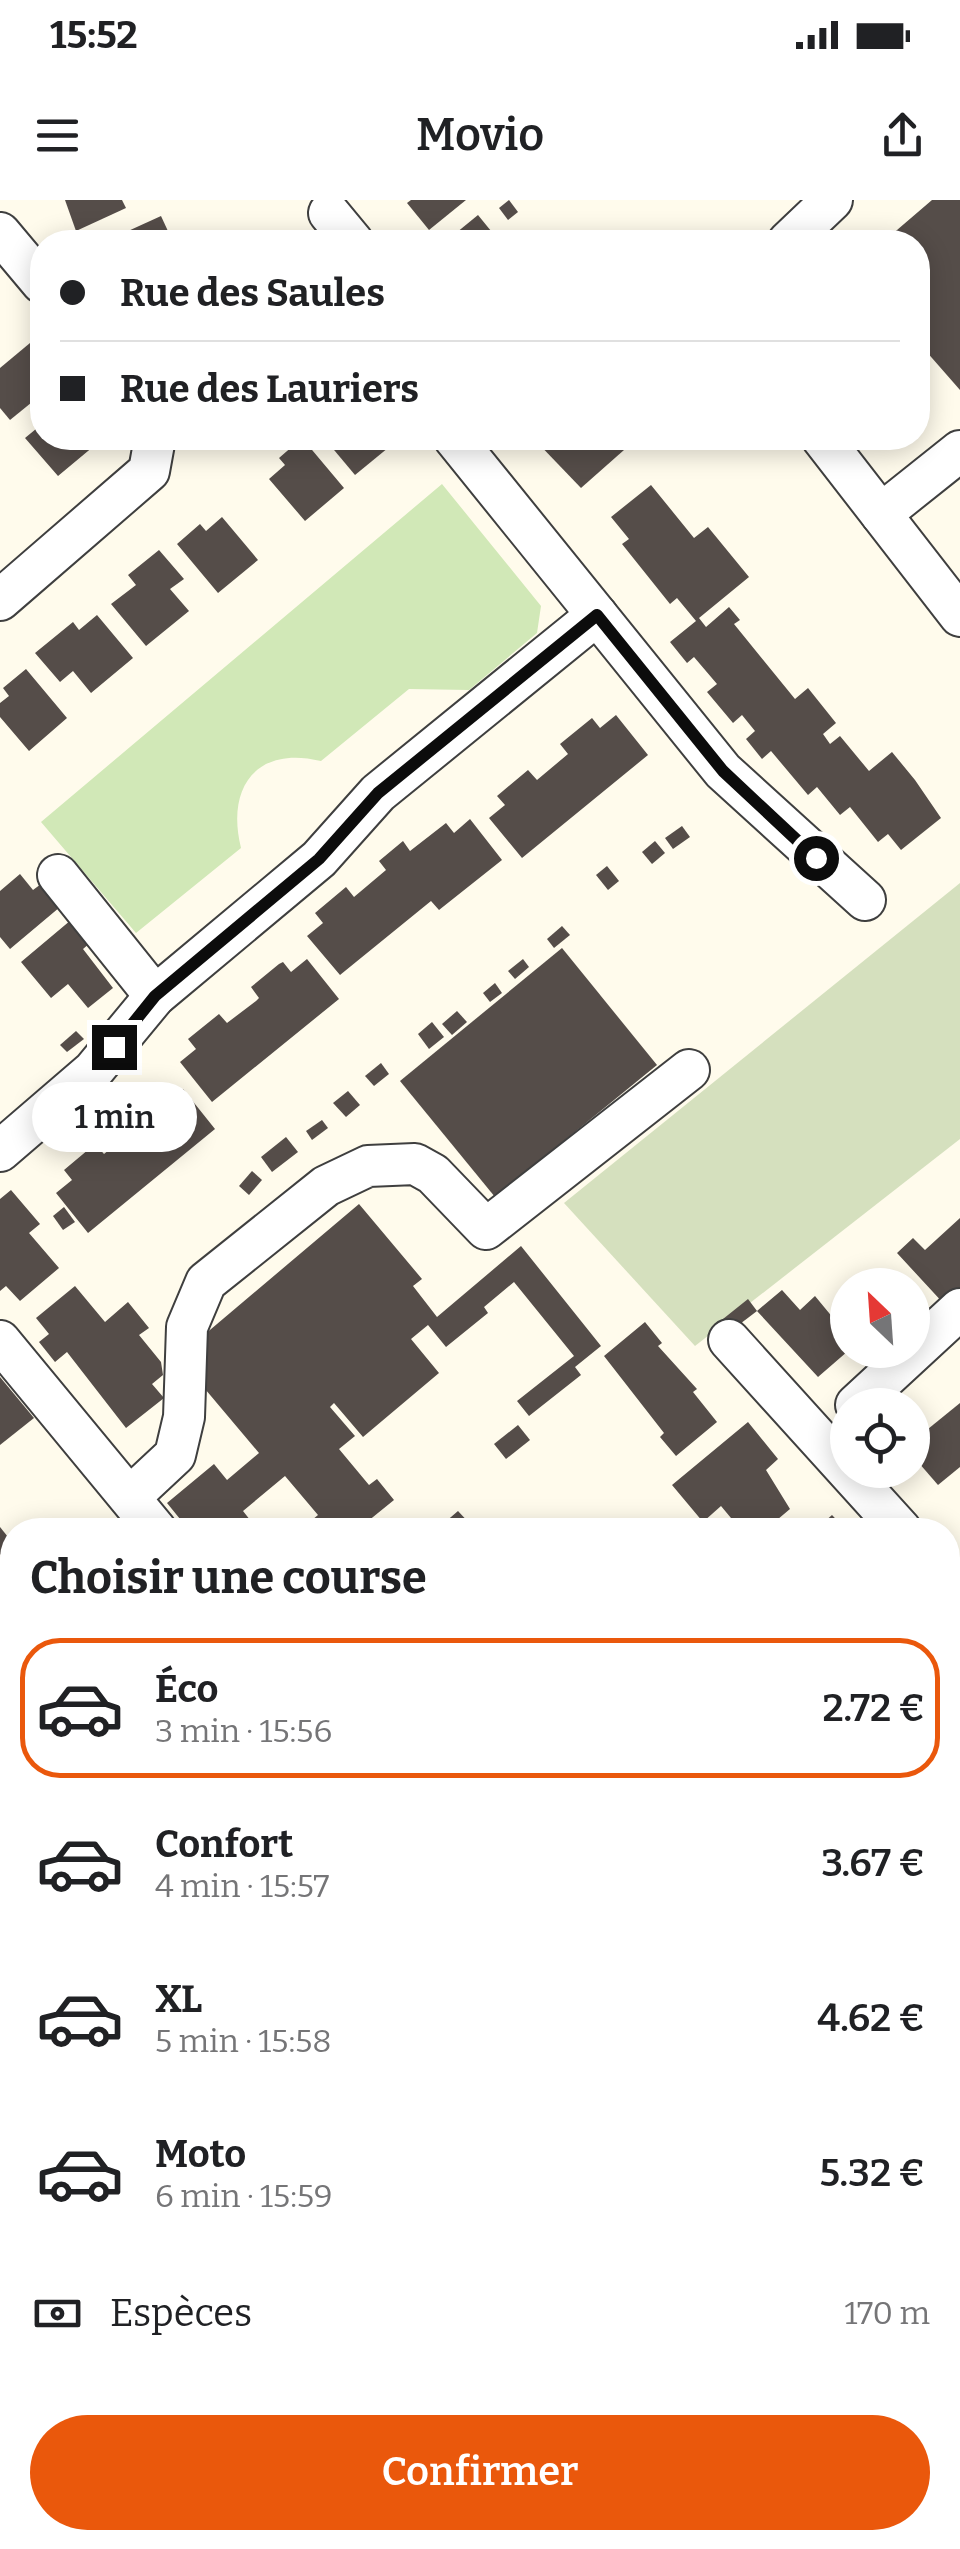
<!DOCTYPE html>
<html lang="fr">
<head>
<meta charset="utf-8">
<style>
  body { margin:0; font-family:Bitter,serif; background:#f2f2f2; color:#202124; height:100vh; display:flex; flex-direction:column; font-size:38px; white-space:nowrap }
  * { box-sizing:border-box; margin:0 }
  p { font-size:32px; color:#757577 }
  .icon { flex:none; width:55px; height:55px; fill:none; stroke:currentColor; stroke-width:2; stroke-linecap:round; stroke-linejoin:round }
  .map { position:relative; flex:1; overflow:hidden }
  .details { position:absolute; left:0px; top:1318px; width:960px; height:1032px; display:flex; flex-direction:column; background:#fff; border-radius:40px 40px 0 0; box-shadow:0 5px 25px #0003 }
  .details>* { flex:none }
  .guide { position:absolute; left:30px; top:30px; width:900px; height:220px; border-radius:40px; box-shadow:0 5px 25px #0003; display:grid; align-content:center; height:220px; padding:0 30px; background:#fff }
  .needle { width:65px; rotate:335deg }
  .tools { position:absolute; left:830px; top:1068px; display:grid; gap:20px }
  .tools a { display:grid; place-items:center; width:100px; height:100px; border-radius:50%; background:#fff; box-shadow:0 5px 25px #0003; font-size:50px }
  .end { position:absolute; width:45px; height:45px; margin:-22px; border:12px solid #0c0c0c; background:#fff; box-shadow:0 0 0 5px #fff }
  .from { border-radius:50% }
  .bubble { position:absolute; height:70px; border-radius:35px; background:#fff; box-shadow:0 5px 25px #0003; font-size:32px; font-weight:600; line-height:70px; text-align:center }
  .guide b { display:flex; align-items:center; gap:35px; height:95px; font-size:38px }
  .guide b+b { border-top:2px solid #e0e0e0 }
  .guide i { width:25px; height:25px; background:#202124 }
  ul { padding:0; list-style:none }
  li { display:flex; align-items:center; gap:30px; height:140px; margin:0 20px 15px; padding:0 10px; border:5px solid transparent; border-radius:40px }
  li div { flex:1 }
  li b { display:block; font-size:38px }
  li em { font-style:normal; font-weight:600 }
  li.on { border-color:#ea580c }
  li>.icon { width:90px; height:90px; stroke-width:1.5 }
  h2 { padding:0 30px; font-size:45px; line-height:120px }
  .pay { display:flex; align-items:center; gap:25px; height:110px; padding:0 30px; font-size:38px }
  .pay p { margin-inline-start:auto }
  .action { display:flex; gap:20px; margin-top:auto; padding:20px 30px }
  .action a { flex:1; height:115px; border-radius:60px; background:#ea580c; color:#fff; font-size:40px; font-weight:600; line-height:115px; text-align:center }
  .status { display:flex; justify-content:space-between; align-items:center; height:70px; padding:0 50px; background:#fff; direction:ltr }
  .status svg { height:28px; fill:currentColor }
  header { display:flex; justify-content:space-between; align-items:center; height:130px; padding:0 30px; background:#fff; font-size:45px; font-weight:600 }
  .map>svg:first-child { display:block }
</style>
</head>
<body>
<div class="status"><b>15:52</b><svg viewBox="0 0 49 12"><path d="M0 12V9h3v3zM5 12V6h3v6zM10 12V3h3v9zM15 12V0h3v12zM26 1h20v11H26zM47 4h2v5h-2z"/></svg></div>
<header><svg class="icon" aria-label="menu" viewBox="0 0 24 24"><path d="M4 6h16M4 12h16M4 18h16"/></svg>Movio<svg class="icon" aria-label="share" viewBox="0 0 24 24"><path d="M12 15V3M7 8l5-5 5 5M5 13v7h14v-7"/></svg></header>
<div class="map">
<svg width="960" height="2349" viewBox="0 0 960 2349">
  <rect width="100%" height="100%" fill="#fffbec"/>
  <path fill="#d1e8b7" d="M442,284L541,406L537,433L469,490L409,489L321,561C256,545 226,588 241,648L136,733L41,622Z"/>
  <path fill="#d5e0be" d="M960,683V939L695,1146L564,1003Z"/>
  <g fill="#554d49">
    <path d="M65,0H122L126,8L76,31Z"/>
    <path d="M411,0H466L429,30L407,3Z"/>
    <path d="M509,0L518,12L508,20L499,8Z"/>
    <path d="M932,0H960V190L918,142V42H883Z"/>
    <path d="M478,15L500,42H445Z"/>
    <path d="M161,16L173,42H104Z"/>
    <path d="M30,143L42,158V194L10,220L0,208V168Z"/>
    <path d="M42,224V238L100,241L58,276L25,238Z"/>
    <path d="M302,238L344,288L305,321L269,279L285,265L279,258Z"/>
    <path d="M324,238H390L394,243L355,275Z"/>
    <path d="M533,238H622L625,241L624,250L581,288Z"/>
    <path d="M651,285L694,338L708,327L749,377L699,418L706,427L729,407L740,420L734,424L795,499L808,488L836,523L823,534L830,544L840,536L869,571L892,552L915,580L941,618L901,650L888,634L878,642L850,607L840,615L817,587L808,595L771,551L762,559L746,539L755,531L742,515L733,523L707,492L717,484L694,457L687,463L670,442L696,421L677,398L670,404L622,344L629,339L611,317Z"/>
    <path d="M222,317L258,360L218,393L177,344L200,324L206,331Z"/>
    <path d="M159,350L184,379L170,389L189,411L146,446L111,404L136,385L128,375Z"/>
    <path d="M97,415L133,458L91,493L73,471L60,482L35,453L73,422L79,430Z"/>
    <path d="M26,469L67,518L29,551L0,517V503L9,496L3,488Z"/>
    <path d="M616,515L648,555L522,658L489,618L505,605L497,596L528,570L537,580L568,554L560,544L592,518L600,528Z"/>
    <path d="M470,619L502,660L439,710L431,701L340,775L307,736L323,723L315,713L346,687L354,697L386,670L379,661L403,641L410,651L446,623L454,633Z"/>
    <path d="M682,626L690,637L673,649L665,638Z"/>
    <path d="M655,641L665,653L652,664L642,652Z"/>
    <path d="M607,666L619,681L608,690L596,675Z"/>
    <path d="M20,674L33,690L41,684L60,707L10,749L0,737V691Z"/>
    <path d="M71,720L90,743L83,749L113,788L88,808L68,784L51,798L21,762Z"/>
    <path d="M562,726L570,735L554,748L547,739Z"/>
    <path d="M562,748L657,865L495,997L400,881Z"/>
    <path d="M307,759L339,799L212,902L180,862L196,849L188,839L219,814L227,823L256,801L259,798L251,787L279,764L283,762L291,772Z"/>
    <path d="M523,759L529,767L515,779L508,771Z"/>
    <path d="M495,783L502,793L490,802L483,793Z"/>
    <path d="M457,811L467,822L452,835L442,824Z"/>
    <path d="M432,822L444,837L429,849L418,834Z"/>
    <path d="M76,831L84,839L67,852L60,845Z"/>
    <path d="M381,863L389,874L374,886L365,876Z"/>
    <path d="M183,889L215,929L88,1033L56,993L72,980L64,970L95,944L104,954L136,928L127,918L159,893L167,902Z"/>
    <path d="M348,891L360,905L346,917L333,903Z"/>
    <path d="M322,920L328,928L312,940L306,931Z"/>
    <path d="M286,937L298,952L272,972L261,957Z"/>
    <path d="M252,971L262,980L249,995L239,986Z"/>
    <path d="M11,990L40,1024L29,1033L59,1068L20,1101L6,1086L0,1091V999Z"/>
    <path d="M359,1004L422,1079L413,1086L437,1117L521,1046L601,1146L575,1167L581,1175L529,1216L517,1201L574,1156L514,1082L484,1107L488,1113L446,1147L428,1125L411,1139L439,1173L363,1237L334,1203L330,1207L355,1236L339,1249L369,1285L377,1279L394,1300L357,1330H300L318,1315L285,1276L243,1311L258,1330H189L167,1303L214,1264L227,1280L259,1253L200,1183L204,1135Z"/>
    <path d="M64,1007L75,1022L63,1030L53,1016Z"/>
    <path d="M960,1018V1091L945,1105L897,1053L913,1038L925,1050Z"/>
    <path d="M75,1086L105,1122L128,1102L149,1128L139,1135L161,1162L163,1175L152,1184L164,1198L126,1228L67,1152L55,1162L39,1142L49,1134L36,1118Z"/>
    <path d="M782,1090L800,1110L815,1096L848,1136V1151L818,1177L757,1111Z"/>
    <path d="M748,1099L757,1111L732,1130L723,1119Z"/>
    <path d="M645,1122L662,1143L658,1146L697,1189L693,1192L717,1222L676,1256L660,1237L664,1233L604,1156Z"/>
    <path d="M0,1177L34,1218L0,1245Z"/>
    <path d="M960,1203V1267L938,1285L912,1255V1242Z"/>
    <path d="M748,1222L778,1259L766,1270L790,1309L765,1330H741L721,1306L703,1322L672,1285Z"/>
    <path d="M518,1225L530,1240L506,1259L494,1244Z"/>
    <path d="M458,1311L472,1326L476,1330H449L444,1323Z"/>
    <path d="M832,1315L846,1330H815Z"/>
    <path d="M0,1327L12,1342L0,1355Z"/>
    <path d="M12,1405V1500L0,1485V1440L6,1435L0,1427V1415Z"/>
    <path d="M960,1507V1551L953,1558L960,1566V1582L955,1586L948,1578V1518Z"/>
    <path d="M12,1599V1671L0,1656V1609Z"/>
    <path d="M960,1728V1818L948,1804V1739Z"/>
    <path d="M0,1889L12,1919V1957L0,1963Z"/>
    <path d="M948,1992L960,2007V2015L948,2026Z"/>
    <path d="M12,2139V2210L4,2200L0,2203V2149Z"/>
    <path d="M15,2338H44L54,2349H2Z"/>
    <path d="M221,2338H267L278,2349H208Z"/>
    <path d="M557,2338H625L613,2349H568Z"/>
    <path d="M726,2338H749L757,2346L714,2349Z"/>
    <path d="M751,2338H785L799,2349H763Z"/>
    <path d="M839,2338H900L910,2349H827Z"/>
  </g>
  <g fill="none" stroke-linecap="round" stroke-linejoin="round">
    <g stroke="#3f3f3f" stroke-width="44">
      <g id="minor">
        <path d="M329,13L353,42"/>
        <path d="M0,33L42,83"/>
        <path d="M788,42L832,0"/>
        <path d="M454,238L723,571L865,700"/>
        <path d="M822,238L960,416"/>
        <path d="M881,314L960,251"/>
        <path d="M0,400L149,271L155,238"/>
        <path d="M58,675L155,796"/>
        <path d="M0,951L93,871L155,796L319,659L378,593L597,415"/>
        <path d="M729,1140L901,1330"/>
        <path d="M0,1141L156,1330"/>
        <path d="M856,1205L960,1109"/>
        <path d="M130,1297L175,1255L184,1217L187,1127L206,1082L326,986L368,966L415,964L433,974L486,1029L689,870"/>
        <path d="M948,1383L960,1397"/>
        <path d="M0,2269L12,2259"/>
        <path d="M948,2321L960,2334"/>
      </g>
    </g>
    <g stroke="#1d1d1d" stroke-width="54">
      <g id="major">
        <path d="M948,2081L960,2069"/>
        <path d="M662,2349L674,2338"/>
      </g>
    </g>
    <use href="#minor" stroke="#fff" stroke-width="40"/>
    <use href="#major" stroke="#f6d065" stroke-width="50"/>
  </g>
  <g fill="none" stroke-linecap="round" stroke-linejoin="round">
    <path stroke="#0c0c0c" stroke-width="12" d="M114,847L155,796L319,659L378,593L597,415L723,571L816,658"/>
  </g>
</svg>
<div class="tools">
<a><svg class="needle" viewBox="-14 -14 28 28"><path d="M0-13l5 13h-10z" fill="#e53935"/><path d="M0 13l5-13h-10z" fill="#757577"/></svg></a>
<a><svg class="icon" aria-label="locate" viewBox="0 0 24 24"><circle cx="12" cy="12" r="6"/><path d="M12 2v4M12 18v4M2 12h4M18 12h4"/></svg></a>
</div>
<i class="end from" style="left:816px;top:658px"></i>
<i class="end" style="left:114px;top:847px"></i>
<div class="bubble" style="left:32px;top:882px;width:165px">1 min</div>
<div class="guide">
<b><i class="from"></i>Rue des Saules</b>
<b><i></i>Rue des Lauriers</b>
</div>
<section class="details">
<h2>Choisir une course</h2>
<ul>
<li class="on"><svg class="icon" aria-label="car" viewBox="0 0 24 24"><path d="M5 17H2v-5l4-1 3-4h7l3 4 3 1v5h-3M9 17h6M6 11h13"/><circle cx="7" cy="17" r="2"/><circle cx="17" cy="17" r="2"/></svg><div><b>Éco</b><p>3 min · 15:56</p></div><em>2.72 €</em></li>
<li><svg class="icon" aria-label="car" viewBox="0 0 24 24"><path d="M5 17H2v-5l4-1 3-4h7l3 4 3 1v5h-3M9 17h6M6 11h13"/><circle cx="7" cy="17" r="2"/><circle cx="17" cy="17" r="2"/></svg><div><b>Confort</b><p>4 min · 15:57</p></div><em>3.67 €</em></li>
<li><svg class="icon" aria-label="car" viewBox="0 0 24 24"><path d="M5 17H2v-5l4-1 3-4h7l3 4 3 1v5h-3M9 17h6M6 11h13"/><circle cx="7" cy="17" r="2"/><circle cx="17" cy="17" r="2"/></svg><div><b>XL</b><p>5 min · 15:58</p></div><em>4.62 €</em></li>
<li><svg class="icon" aria-label="car" viewBox="0 0 24 24"><path d="M5 17H2v-5l4-1 3-4h7l3 4 3 1v5h-3M9 17h6M6 11h13"/><circle cx="7" cy="17" r="2"/><circle cx="17" cy="17" r="2"/></svg><div><b>Moto</b><p>6 min · 15:59</p></div><em>5.32 €</em></li>
</ul>
<div class="pay"><svg class="icon" aria-label="cash" viewBox="0 0 24 24"><path d="M3 7h18v10H3z"/><circle cx="12" cy="12" r="2"/></svg>Espèces<p>170 m</p></div>
<div class="action"><a>Confirmer</a></div>
</section>
</div>
</body>
</html>
